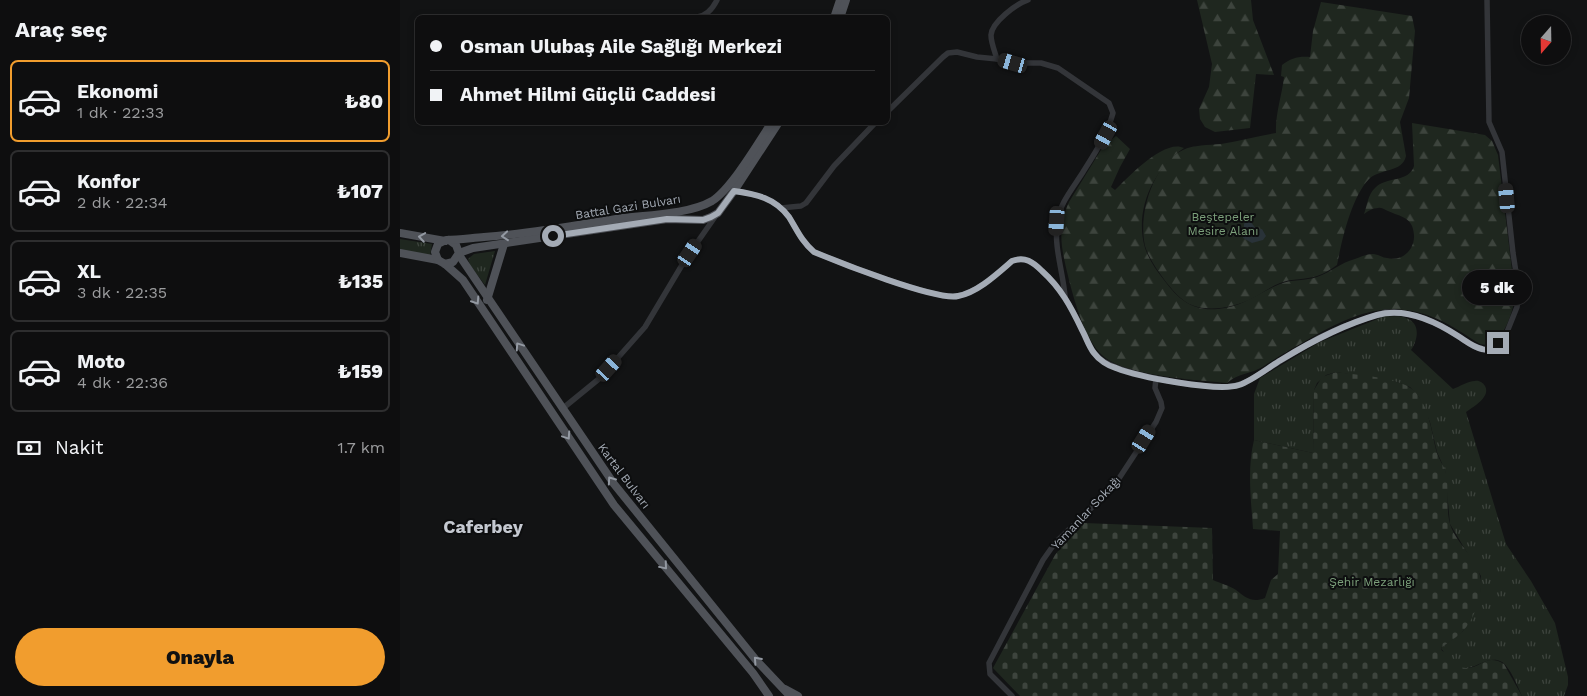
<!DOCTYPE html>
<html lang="tr">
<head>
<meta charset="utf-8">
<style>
  body { margin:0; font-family:"Work Sans",sans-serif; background:#1c1c1d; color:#f1f3f6; height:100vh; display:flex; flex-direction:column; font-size:19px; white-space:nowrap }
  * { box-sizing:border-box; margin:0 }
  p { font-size:16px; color:#9b9c9e }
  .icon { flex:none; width:28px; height:28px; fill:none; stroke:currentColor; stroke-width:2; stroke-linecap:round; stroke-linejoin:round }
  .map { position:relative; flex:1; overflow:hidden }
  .side { display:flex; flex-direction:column; background:#0e0e0f; width:400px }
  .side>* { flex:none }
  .guide { position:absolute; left:15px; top:15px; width:475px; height:110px; border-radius:8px; box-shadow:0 2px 8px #0003,0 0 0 1px #2e2e2f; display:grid; align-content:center; height:110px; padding:0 15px; background:#0e0e0f }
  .needle { width:32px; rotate:200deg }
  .fabs { position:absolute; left:1121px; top:15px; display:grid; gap:10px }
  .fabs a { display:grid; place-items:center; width:50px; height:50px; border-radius:50%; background:#0e0e0f; box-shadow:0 2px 8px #0003,0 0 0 1px #2e2e2f; font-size:25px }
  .end { position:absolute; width:22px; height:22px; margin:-11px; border:6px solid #a4abb5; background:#111; box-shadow:0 0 0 2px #111 }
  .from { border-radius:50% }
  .bubble { position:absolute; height:35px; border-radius:18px; background:#0e0e0f; box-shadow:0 2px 8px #0003,0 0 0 1px #2e2e2f; font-size:16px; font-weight:800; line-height:35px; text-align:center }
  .car { position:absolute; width:15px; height:30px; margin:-15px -8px; border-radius:6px; box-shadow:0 0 4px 1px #0007; background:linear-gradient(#222 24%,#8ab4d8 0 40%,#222 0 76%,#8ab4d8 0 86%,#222 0) }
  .guide b { display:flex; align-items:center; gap:18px; height:48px; font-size:19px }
  .guide b+b { border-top:1px solid #2e2e2f }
  .guide i { width:12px; height:12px; background:#f1f3f6 }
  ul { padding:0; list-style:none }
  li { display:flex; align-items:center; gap:15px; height:82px; margin:0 10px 8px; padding:0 5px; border:2px solid #2e2e2f; border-radius:8px }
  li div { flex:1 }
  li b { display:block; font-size:19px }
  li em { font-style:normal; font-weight:800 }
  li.current { border-color:#f19d2e }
  li>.icon { width:45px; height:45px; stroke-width:1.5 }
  h2 { padding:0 15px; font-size:22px; line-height:60px }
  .pay { display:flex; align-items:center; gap:12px; height:55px; padding:0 15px; font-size:19px }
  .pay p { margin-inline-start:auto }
  .cta { display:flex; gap:10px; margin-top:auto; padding:10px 15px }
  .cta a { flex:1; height:58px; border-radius:30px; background:#f19d2e; color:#111; font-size:20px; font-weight:800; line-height:58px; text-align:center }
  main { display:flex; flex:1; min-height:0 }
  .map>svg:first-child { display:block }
</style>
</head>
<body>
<main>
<section class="side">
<h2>Araç seç</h2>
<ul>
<li class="current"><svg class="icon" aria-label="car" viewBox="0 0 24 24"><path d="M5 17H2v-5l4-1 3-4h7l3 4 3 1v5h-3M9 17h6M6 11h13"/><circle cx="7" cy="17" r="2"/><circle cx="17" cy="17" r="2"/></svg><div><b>Ekonomi</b><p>1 dk · 22:33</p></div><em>₺80</em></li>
<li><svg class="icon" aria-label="car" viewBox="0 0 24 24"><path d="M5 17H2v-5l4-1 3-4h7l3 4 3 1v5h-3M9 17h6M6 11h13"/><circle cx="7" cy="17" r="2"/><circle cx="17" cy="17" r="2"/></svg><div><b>Konfor</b><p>2 dk · 22:34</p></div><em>₺107</em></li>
<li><svg class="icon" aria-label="car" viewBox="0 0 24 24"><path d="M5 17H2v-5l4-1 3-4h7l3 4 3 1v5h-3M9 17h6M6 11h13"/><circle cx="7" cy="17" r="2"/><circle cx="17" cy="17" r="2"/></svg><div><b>XL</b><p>3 dk · 22:35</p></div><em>₺135</em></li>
<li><svg class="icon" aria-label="car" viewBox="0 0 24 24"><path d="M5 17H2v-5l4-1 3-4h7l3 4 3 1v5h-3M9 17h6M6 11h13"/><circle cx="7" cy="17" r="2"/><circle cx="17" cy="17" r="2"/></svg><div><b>Moto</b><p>4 dk · 22:36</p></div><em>₺159</em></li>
</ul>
<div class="pay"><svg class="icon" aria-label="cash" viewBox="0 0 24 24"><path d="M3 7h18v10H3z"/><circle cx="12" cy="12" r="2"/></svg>Nakit<p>1.7 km</p></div>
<div class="cta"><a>Onayla</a></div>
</section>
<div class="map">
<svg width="1187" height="696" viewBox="0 0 1187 696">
  <defs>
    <pattern id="grass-tufts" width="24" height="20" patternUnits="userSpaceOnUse" patternTransform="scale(1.25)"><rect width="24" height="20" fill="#1f271f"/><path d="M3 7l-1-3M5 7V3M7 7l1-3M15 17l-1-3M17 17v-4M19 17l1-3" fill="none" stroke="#3d443d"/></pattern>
    <pattern id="forest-firs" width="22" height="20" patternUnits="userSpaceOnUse" patternTransform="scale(1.25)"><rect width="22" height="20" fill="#1f271f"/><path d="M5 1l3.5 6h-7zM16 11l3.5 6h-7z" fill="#3d443d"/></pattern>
    <pattern id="cemetery-stones" width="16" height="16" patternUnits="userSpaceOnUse" patternTransform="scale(1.25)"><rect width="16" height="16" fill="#1f271f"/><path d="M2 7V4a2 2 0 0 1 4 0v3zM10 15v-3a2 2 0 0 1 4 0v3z" fill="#3d443d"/></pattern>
  </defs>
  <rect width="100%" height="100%" fill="#121314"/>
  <g fill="url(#grass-tufts)">
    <path d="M0,239L32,244L30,256L0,251Z"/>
    <path d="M95,251L85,285L70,265L68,259L74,254Z"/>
    <path d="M985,316C991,317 1000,315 1006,318C1021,323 1018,340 1011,350L1053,389C1059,387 1068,381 1075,381C1079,380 1083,383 1085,386C1091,397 1073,407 1066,412L1106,544L1131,581L1155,623L1168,677V685L1164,696H1122C1118,687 1110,667 1102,662C1086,653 1071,676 1056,666C1053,663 1052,659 1049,656C1046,653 1043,652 1041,648L1063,631L1070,620L1080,593L1081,576L1050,524L1045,470L1037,452L1030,422L1019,397L1010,387L997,382L936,372L926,375L917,383L914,390L913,453L854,440V394L860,378L920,342Z"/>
  </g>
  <g fill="url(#forest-firs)">
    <path d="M797,0H851L853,20L874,75L856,74L850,128L815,132L805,127L800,119L799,109L809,87L812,64Z"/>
    <path d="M921,2L1012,16L1015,31L1009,98L1000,122L1006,156C1002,173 981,168 969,179C951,198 942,240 937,265C931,269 924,274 917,276C905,280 892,278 880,283C870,287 863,293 853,298C837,306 816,311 798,307C784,304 775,293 766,282C758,271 749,259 745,246C738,215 752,165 783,150C793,145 809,145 821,144C839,141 858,136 876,133C875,115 882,95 884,77L881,76L882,65C891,58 899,56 910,57L913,31Z"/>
    <path d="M1012,123L1085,135L1092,141L1098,155L1115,295C1114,311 1101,351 1080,344C1064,334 1047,322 1030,316C986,300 952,315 914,336C897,346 880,355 864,366C852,374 838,373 827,383C797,380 724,376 702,355C685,339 675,303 669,280C662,250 656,231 669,202L704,145L716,136L730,149L720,167L711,187L715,190C728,177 765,138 784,148C753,169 734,211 745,248C749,260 756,270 764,280C781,303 796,313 825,308C847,304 860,292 880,284C892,279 906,281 917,277C931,272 940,263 955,259C960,257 967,254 973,254C978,254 983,258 987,258C1002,262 1015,250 1014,235C1013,217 1001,217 988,211C984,210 983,207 978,208C973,208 968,211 964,214C967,206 968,194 975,188C986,176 1009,183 1014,166Z"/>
  </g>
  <path fill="url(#cemetery-stones)" d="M936,372C955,375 999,377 1013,390C1030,406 1031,432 1037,453C1039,459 1043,465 1045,470C1050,485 1046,505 1049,520C1054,545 1083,560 1081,587C1080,602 1073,621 1062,632C1056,638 1047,643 1041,648L1042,651C1053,653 1053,668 1066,668C1081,669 1085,653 1104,664L1122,696H620L593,668L655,555L668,538L684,523L812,528L813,580C820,583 830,586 836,590C846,598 852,603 865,598L871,580L878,574L880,531L853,529C851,499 847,469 854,440L913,453L914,390L922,377Z"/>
  <path fill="#293238" d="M846,220L850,221L857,230L862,229L866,236L863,240L852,243L843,238L844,224Z"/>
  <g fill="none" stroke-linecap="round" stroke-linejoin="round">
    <g stroke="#333539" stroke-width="5.5">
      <path d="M297,17C306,16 313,8 317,0"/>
      <path d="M597,59C595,52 591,43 591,35C592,22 616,4 628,0"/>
      <path d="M488,111L543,57L548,53L557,52L577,57L597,59L613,63H641L658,68L709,103L713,113C707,135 695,153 683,172C673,188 659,204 657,223C654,248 663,272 665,296"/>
      <path d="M334,191C356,194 375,198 389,217C397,230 402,242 414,252C438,262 537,301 558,296C578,292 596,274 612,261C625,256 633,262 642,271C660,287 670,305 681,327C685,335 689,347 695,354C712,375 794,386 822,387C831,387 840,385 848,381L918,338L942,327L985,312L1004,313L1023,318L1042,326L1073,346L1083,350L1094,347L1107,332L1117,307L1119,292L1113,253L1102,152L1089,122L1087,0"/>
      <path d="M381,208L401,206L406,203L434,166L476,122"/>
      <path d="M162,409L200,378L245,327L285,260L317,214"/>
      <path d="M612,696L590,674L589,663L643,560L655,543L714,486L756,422L762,408L761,402L755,388L756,378"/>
    </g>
    <g stroke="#4f5258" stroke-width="8">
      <path d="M434,18L440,0"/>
      <path d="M440,18L446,0"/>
      <path d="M0,233L45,241"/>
      <path d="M0,253L38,260"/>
      <path d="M59,253L73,248L267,219L303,220L311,217L318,213L334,191L379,122"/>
      <path d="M59,255L214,484L356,660L390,696"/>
      <path d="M45,264L53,262L59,253L56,245L49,240"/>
      <path d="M87,300L104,244"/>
      <path d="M385,689L398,696"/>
      <path d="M369,696L353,673L214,505L63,280L45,264L38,260L35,252L38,244L46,240C59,240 71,238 84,237C128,234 172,226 216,219C243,215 288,215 312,201C332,188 358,143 372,122"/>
    </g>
  </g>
  <defs><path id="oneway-chevron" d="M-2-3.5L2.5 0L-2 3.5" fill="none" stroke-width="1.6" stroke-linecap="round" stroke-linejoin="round" transform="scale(1.25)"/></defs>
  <g stroke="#9399a2">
    <use href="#oneway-chevron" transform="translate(105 236) rotate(175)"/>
    <use href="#oneway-chevron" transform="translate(22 237) rotate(-171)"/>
    <use href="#oneway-chevron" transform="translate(76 301) rotate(57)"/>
    <use href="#oneway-chevron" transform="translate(119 346) rotate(-124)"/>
    <use href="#oneway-chevron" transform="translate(167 436) rotate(56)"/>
    <use href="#oneway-chevron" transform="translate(211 480) rotate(-125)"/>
    <use href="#oneway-chevron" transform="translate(264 566) rotate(50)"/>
    <use href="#oneway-chevron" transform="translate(357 660) rotate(-132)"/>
  </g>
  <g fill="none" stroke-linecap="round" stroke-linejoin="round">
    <path stroke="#a4abb5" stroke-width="6" d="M153,236L267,219L303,220L311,217L318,213L334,191C356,194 375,198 389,217C397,230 402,242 414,252C438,262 536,301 558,296C578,292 597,274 612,261C625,256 633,262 642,271C661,288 671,307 682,330C686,337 689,347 694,353C699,360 708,366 716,368C738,377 818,392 839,385C852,381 869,367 881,360C912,341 942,325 977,315C1005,307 1035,321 1058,336C1066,341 1073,347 1082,349C1088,351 1094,348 1098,343"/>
  </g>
  <g text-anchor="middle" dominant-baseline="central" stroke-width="4" stroke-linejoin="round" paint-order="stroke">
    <g font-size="12" fill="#a4abb5" stroke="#0d0e0f">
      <text transform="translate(228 207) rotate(-9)">Battal Gazi Bulvarı</text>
      <text transform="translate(224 476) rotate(53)">Kartal Bulvarı</text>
      <text transform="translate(686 513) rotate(-47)">Yamanlar Sokağı</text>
    </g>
    <g font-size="12" fill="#7ca07b" stroke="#0d0e0f">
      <text x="823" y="217">Beştepeler<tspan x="823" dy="14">Mesire Alanı</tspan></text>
      <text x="972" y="582">Şehir Mezarlığı</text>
    </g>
    <g font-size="18" font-weight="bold" fill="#c5c9d1" stroke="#0d0e0f">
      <text x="83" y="526">Caferbey</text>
    </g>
  </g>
</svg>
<div class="fabs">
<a><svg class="needle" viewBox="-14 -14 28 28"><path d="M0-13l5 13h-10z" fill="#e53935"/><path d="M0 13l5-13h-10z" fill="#9b9c9e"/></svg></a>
</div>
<i class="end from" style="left:153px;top:236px"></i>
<i class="end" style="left:1098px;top:343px"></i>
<div class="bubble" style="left:1062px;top:270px;width:70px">5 dk</div>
<i class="car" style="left:613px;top:63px;rotate:286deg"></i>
<i class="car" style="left:706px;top:135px;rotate:209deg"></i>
<i class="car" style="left:1107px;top:198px;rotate:355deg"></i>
<i class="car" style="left:657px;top:221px;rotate:184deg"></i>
<i class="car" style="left:290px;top:253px;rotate:34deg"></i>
<i class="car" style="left:209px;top:368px;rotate:42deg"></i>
<i class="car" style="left:744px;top:439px;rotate:32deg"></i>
<div class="guide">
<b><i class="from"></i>Osman Ulubaş Aile Sağlığı Merkezi</b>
<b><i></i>Ahmet Hilmi Güçlü Caddesi</b>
</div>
</div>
</main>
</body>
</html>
